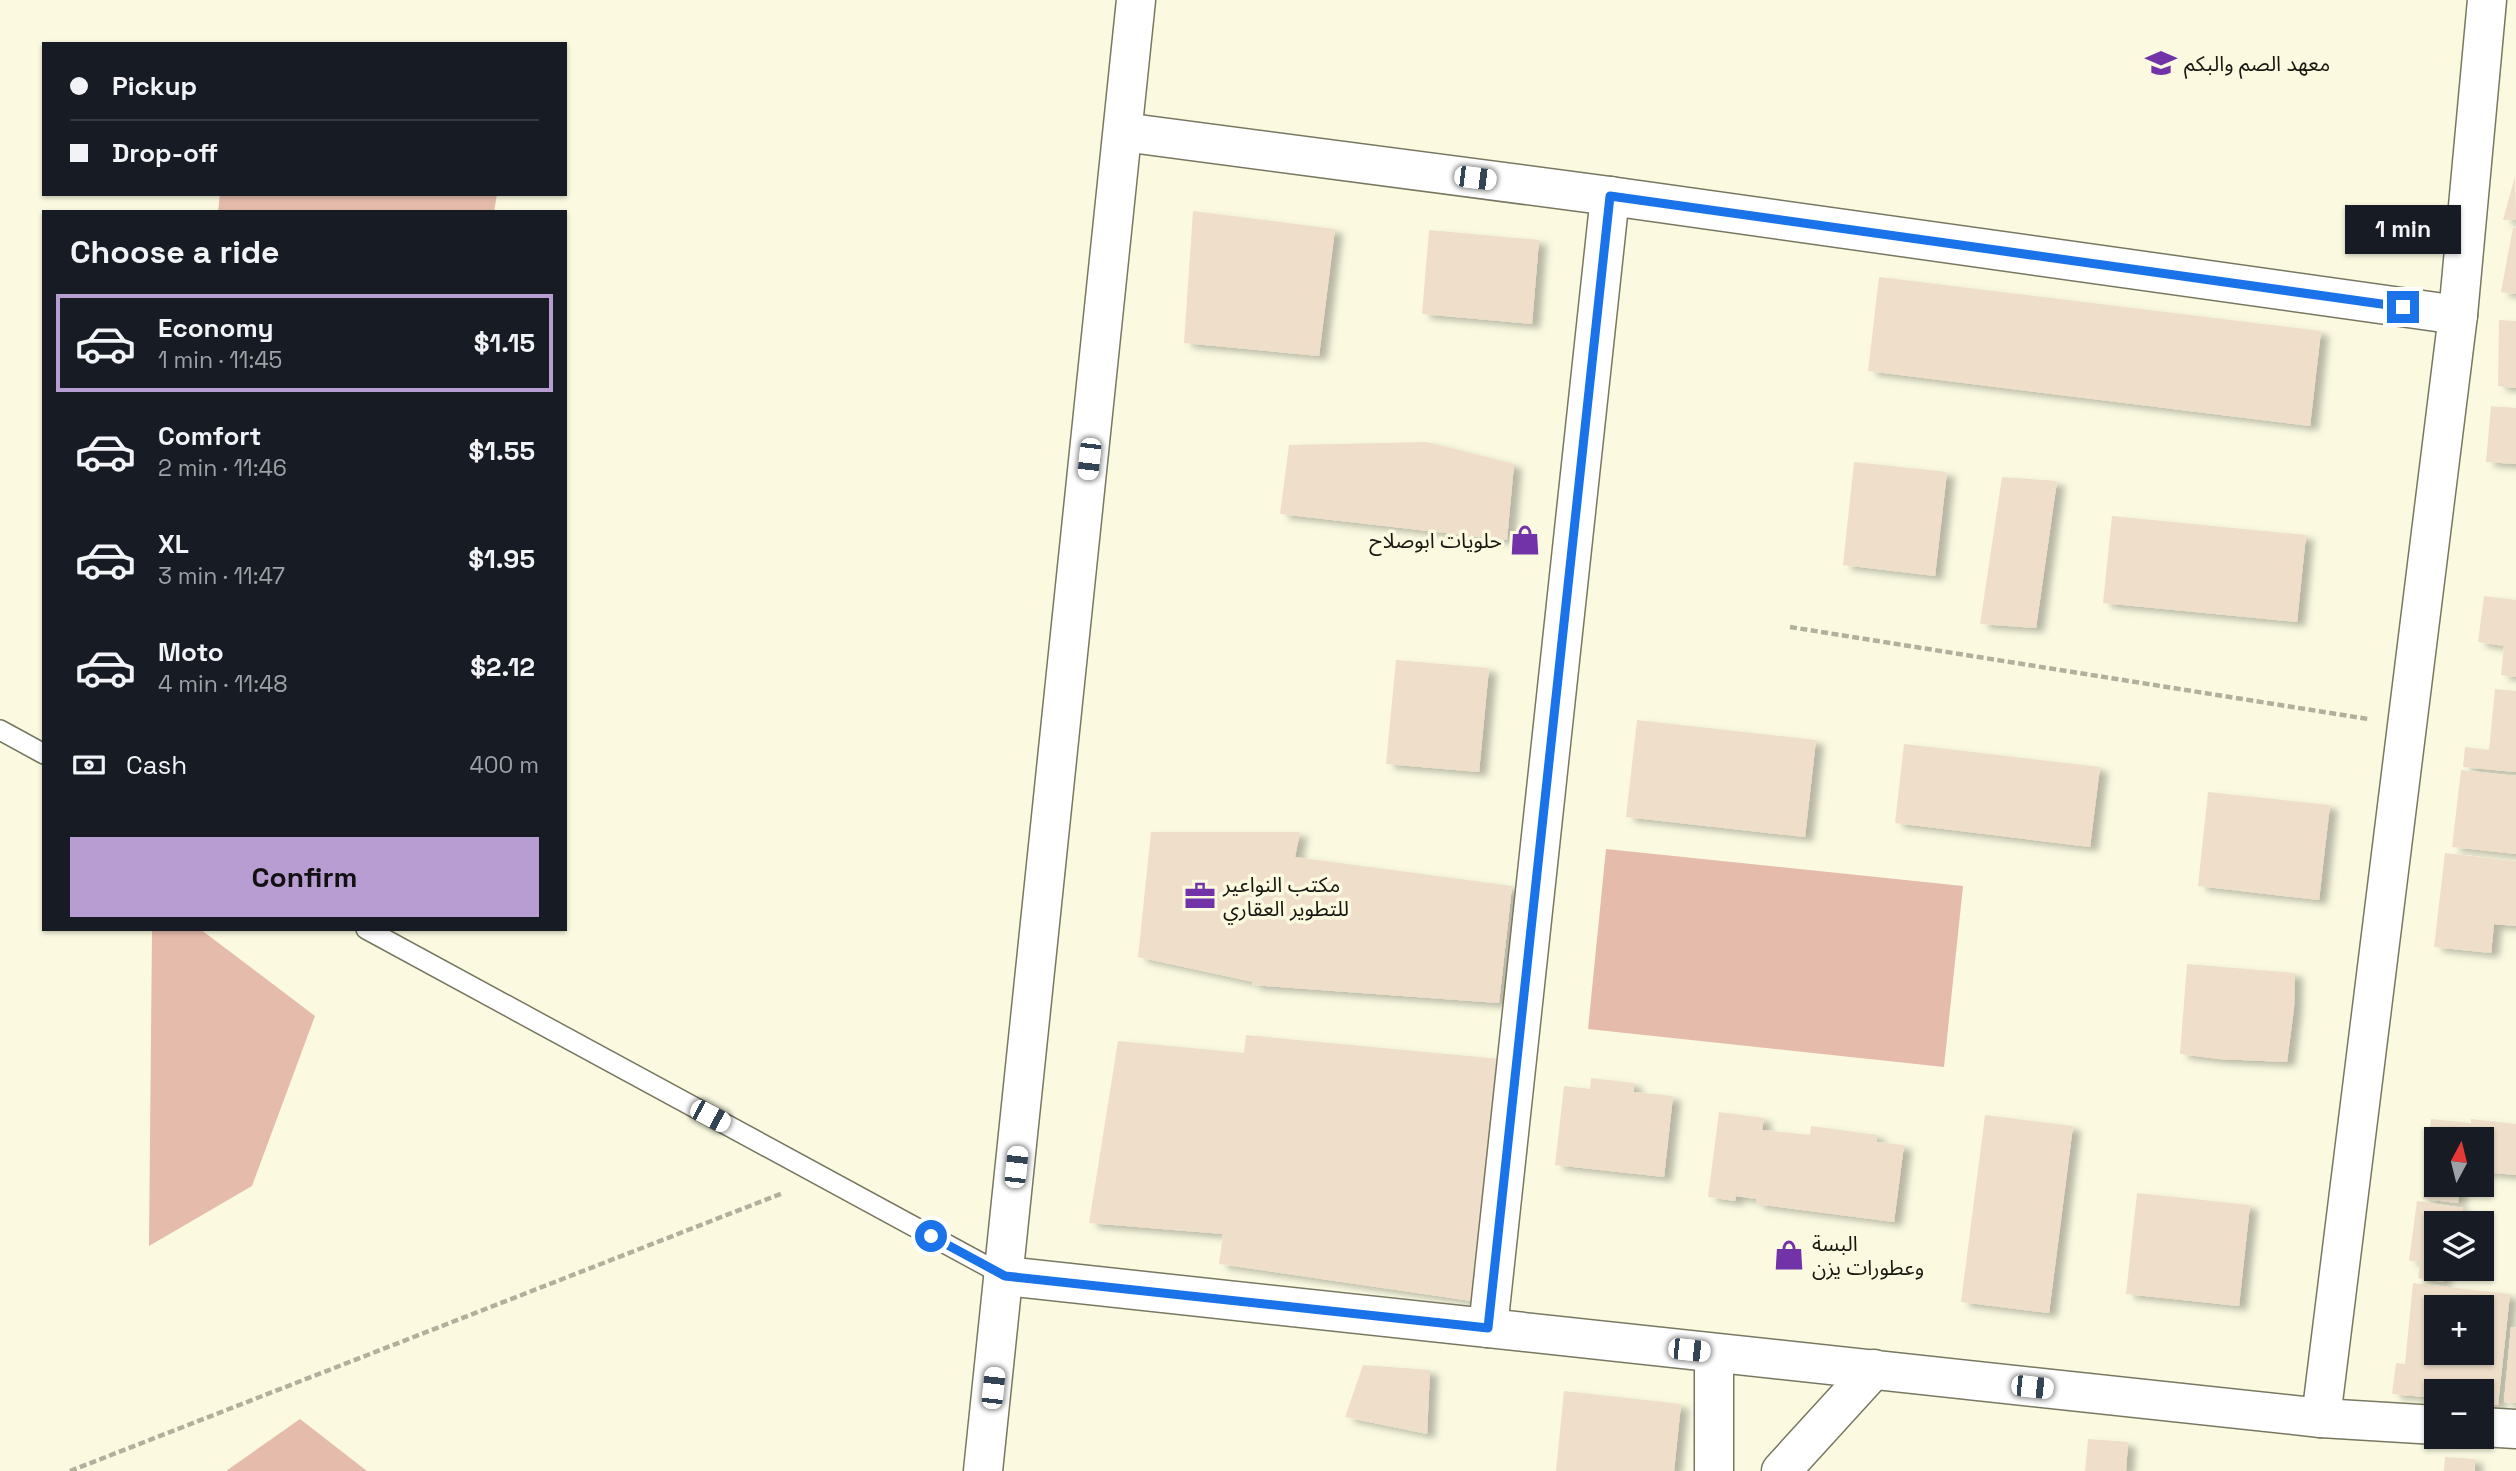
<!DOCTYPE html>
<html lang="en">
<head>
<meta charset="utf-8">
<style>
  body { margin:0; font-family:"Space Grotesk","Noto Sans Arabic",sans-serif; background:#20242c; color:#f1f3f6; height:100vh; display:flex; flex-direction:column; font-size:26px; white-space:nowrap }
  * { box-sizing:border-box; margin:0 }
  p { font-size:23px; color:#9ea1a6 }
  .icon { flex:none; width:38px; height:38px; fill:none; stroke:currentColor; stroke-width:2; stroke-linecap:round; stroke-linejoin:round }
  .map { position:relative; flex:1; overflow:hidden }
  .details { position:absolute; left:42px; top:210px; width:525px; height:721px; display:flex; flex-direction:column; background:#171b24; border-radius:0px; box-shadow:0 2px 5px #0004 }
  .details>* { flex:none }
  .hud { position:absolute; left:42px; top:42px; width:525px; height:154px; border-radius:0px; box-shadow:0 2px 5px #0004; display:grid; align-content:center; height:154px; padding:0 28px; background:#171b24 }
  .needle { width:46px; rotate:7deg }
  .tools { position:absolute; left:2424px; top:1127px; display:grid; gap:14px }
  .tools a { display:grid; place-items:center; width:70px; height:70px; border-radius:0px; background:#171b24; box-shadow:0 2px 5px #0004; font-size:35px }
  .end { position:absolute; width:32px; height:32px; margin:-16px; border:9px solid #1a73e8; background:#fff; box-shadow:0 0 0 4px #fff }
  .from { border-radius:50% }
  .bubble { position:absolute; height:49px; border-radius:0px; background:#171b24; box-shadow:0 2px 5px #0004; font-size:23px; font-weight:700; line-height:49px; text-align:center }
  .car { position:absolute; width:21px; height:42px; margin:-21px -10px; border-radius:9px; box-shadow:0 0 5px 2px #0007; background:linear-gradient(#fff 24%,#345 0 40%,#fff 0 76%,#345 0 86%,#fff 0) }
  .hud b { display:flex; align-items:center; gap:24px; height:66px; font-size:26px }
  .hud b+b { border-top:2px solid #363941 }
  .hud i { width:18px; height:18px; background:#f1f3f6 }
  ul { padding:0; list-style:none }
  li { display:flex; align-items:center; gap:21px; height:98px; margin:0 14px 10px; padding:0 14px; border:4px solid transparent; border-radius:0px }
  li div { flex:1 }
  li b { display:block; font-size:26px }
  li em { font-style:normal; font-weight:700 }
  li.selected { border-color:#b89dd3 }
  li>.icon { width:63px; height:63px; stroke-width:1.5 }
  h2 { padding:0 28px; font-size:32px; line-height:84px }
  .pay { display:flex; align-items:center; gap:18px; height:77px; padding:0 28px; font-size:26px }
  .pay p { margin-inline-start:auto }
  .cta { display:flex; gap:14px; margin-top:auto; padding:14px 28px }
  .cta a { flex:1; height:80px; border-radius:0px; background:#b89dd3; color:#111; font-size:28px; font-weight:700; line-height:80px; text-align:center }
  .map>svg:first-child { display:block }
</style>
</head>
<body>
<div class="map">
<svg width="2516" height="1471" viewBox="0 0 2516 1471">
  <defs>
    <filter id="shadow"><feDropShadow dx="8" dy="4.5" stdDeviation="3.5" flood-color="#0004"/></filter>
  </defs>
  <rect width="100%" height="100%" fill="#fbfae1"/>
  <g fill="#e5bcac">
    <path d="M220,194H497L494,212H218Z"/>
    <path d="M1606,849L1963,886L1944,1067L1588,1029Z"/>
    <path d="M152,929H200L315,1016L252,1186L149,1246Z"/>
    <path d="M300,1419L367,1471H226Z"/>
  </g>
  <g fill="#efdfca" fill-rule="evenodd" filter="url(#shadow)">
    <path d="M2515,176L2516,220H2503Z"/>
    <path d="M1193,211L1335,229L1319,356L1184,343Z"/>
    <path d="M2513,227L2516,228V294L2501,292Z"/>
    <path d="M1429,230L1539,240L1532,324L1422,314Z"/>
    <path d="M1879,277L2321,331L2310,426L1868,371Z"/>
    <path d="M2499,320L2516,321V388L2498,386Z"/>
    <path d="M2491,406L2516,408V464L2486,462Z"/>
    <path d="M1427,442L1514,464L1507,540L1280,514L1289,445Z"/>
    <path d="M1854,462L1947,472L1935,576L1843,565Z"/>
    <path d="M2002,477L2057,481L2036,628L1980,624Z"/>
    <path d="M2112,516L2306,535L2297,622L2103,603Z"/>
    <path d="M2484,596L2516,600V677L2501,675L2504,646L2478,642Z"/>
    <path d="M1396,660L1489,668L1479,772L1386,764Z"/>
    <path d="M2495,689L2516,691V772L2463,767L2465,747L2489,750Z"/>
    <path d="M1637,720L1816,740L1805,837L1626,817Z"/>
    <path d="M1904,744L2100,767L2090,847L1895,823Z"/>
    <path d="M2461,770L2516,776V854L2452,847Z"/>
    <path d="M2208,792L2330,805L2319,900L2198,886Z"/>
    <path d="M1151,832H1300L1295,857L1512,886L1499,1003L1252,985L1253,982L1138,957Z"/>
    <path d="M2445,853L2516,861V926L2494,924L2491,953L2434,947Z"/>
    <path d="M2187,964L2295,973L2294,1008L2287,1062L2219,1059L2180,1054Z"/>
    <path d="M1246,1035L1500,1059L1472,1301L1219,1264L1223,1234L1089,1223L1118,1041L1244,1053Z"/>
    <path d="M1591,1078L1634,1083V1092L1673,1096L1664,1177L1555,1165L1564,1086L1590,1089Z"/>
    <path d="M1719,1112L1764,1118L1762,1130L1810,1135L1811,1126L1877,1135V1142L1904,1145L1894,1222L1756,1204V1199L1736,1196L1735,1201L1708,1197Z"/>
    <path d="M1985,1115L2073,1126L2049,1313L1961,1302Z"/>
    <path d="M2431,1119L2471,1123V1119L2516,1124V1175L2482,1172V1139H2436V1162L2427,1161Z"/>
    <path d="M2426,1173L2436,1174V1185H2460L2458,1203L2423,1199Z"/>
    <path d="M2137,1193L2250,1205L2239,1306L2126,1294Z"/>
    <path d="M2417,1201L2463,1208L2461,1223H2436V1269H2444L2443,1282L2418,1278L2420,1262L2409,1261Z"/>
    <path d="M2413,1283L2510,1294L2498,1405L2482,1403V1391H2436V1398L2392,1394L2396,1363L2405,1364ZM2436,1307H2482V1353H2436Z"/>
    <path d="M2511,1327L2516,1328V1403L2504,1402Z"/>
    <path d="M1363,1365L1430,1370L1427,1434L1345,1417Z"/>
    <path d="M1564,1391L1681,1404L1674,1471H1556Z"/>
    <path d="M2088,1439L2128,1442L2126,1471H2085Z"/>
    <path d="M2445,1457L2475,1459V1471H2444Z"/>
  </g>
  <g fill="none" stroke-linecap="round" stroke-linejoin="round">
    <g stroke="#787761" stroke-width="22">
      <g id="service">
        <path d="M0,730L44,754"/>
        <path d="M366,929L1005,1276"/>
      </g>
    </g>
    <g stroke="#787761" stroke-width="41">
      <g id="minor">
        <path d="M1123,132L1610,196L2458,315"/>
        <path d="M1005,1276L2321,1418L2458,315L2487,0"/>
        <path d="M1488,1328L1610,196"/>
        <path d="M2321,1418L2436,1425"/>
        <path d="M2482,1427L2516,1429"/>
        <path d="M1714,1471V1353"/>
        <path d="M1781,1471L1874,1369"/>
      </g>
    </g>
    <g stroke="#787761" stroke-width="41">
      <path id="tertiary" d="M983,1471L1136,0"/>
    </g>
    <g stroke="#b1b09d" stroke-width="4.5" stroke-dasharray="7 3.5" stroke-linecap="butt">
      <path d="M1790,627L2368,719"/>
      <path d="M70,1471L783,1193"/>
    </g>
    <use href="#service" stroke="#fff" stroke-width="19"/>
    <use href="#minor" stroke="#fff" stroke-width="38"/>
    <use href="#tertiary" stroke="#fff" stroke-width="38"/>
  </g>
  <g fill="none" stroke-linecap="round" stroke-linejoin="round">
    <path stroke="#1a73e8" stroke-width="9" d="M931,1236L1005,1276L1488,1328L1610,196L2403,307"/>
  </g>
  <defs>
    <g id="school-bare" transform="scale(2.415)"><path d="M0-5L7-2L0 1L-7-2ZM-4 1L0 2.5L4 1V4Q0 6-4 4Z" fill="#7333a8" stroke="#fbfae1" stroke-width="2.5" paint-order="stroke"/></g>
    <g id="shop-bare" transform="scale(2.415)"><path d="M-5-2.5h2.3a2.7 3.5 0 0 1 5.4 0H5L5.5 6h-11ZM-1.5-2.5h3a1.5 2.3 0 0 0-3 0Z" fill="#7333a8" stroke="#fbfae1" stroke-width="2.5" paint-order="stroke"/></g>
    <g id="office-bare" transform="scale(2.415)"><path d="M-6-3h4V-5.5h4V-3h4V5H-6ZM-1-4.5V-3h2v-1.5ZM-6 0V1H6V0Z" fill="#7333a8" stroke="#fbfae1" stroke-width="2.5" paint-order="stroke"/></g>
  </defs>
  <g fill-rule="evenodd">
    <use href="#school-bare" x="2161" y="63"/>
    <use href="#shop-bare" x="1525" y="540"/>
    <use href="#office-bare" x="1200" y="896"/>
    <use href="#shop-bare" x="1789" y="1255"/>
  </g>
  <g text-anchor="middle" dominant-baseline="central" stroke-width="7" stroke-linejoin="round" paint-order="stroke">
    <g font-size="21" fill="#18170f" stroke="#fbfae1" text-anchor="start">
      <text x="2184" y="63">معهد الصم والبكم</text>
      <text x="1502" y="540" text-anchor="end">حلويات ابوصلاح</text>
      <text x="1223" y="884">مكتب النواعير<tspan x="1223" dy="24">للتطوير العقاري</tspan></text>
      <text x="1812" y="1243">البسة<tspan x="1812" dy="24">وعطورات يزن</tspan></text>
    </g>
  </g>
</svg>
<div class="tools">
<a><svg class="needle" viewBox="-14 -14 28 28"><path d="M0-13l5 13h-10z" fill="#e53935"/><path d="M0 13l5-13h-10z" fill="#9ea1a6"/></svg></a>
<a><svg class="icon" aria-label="layers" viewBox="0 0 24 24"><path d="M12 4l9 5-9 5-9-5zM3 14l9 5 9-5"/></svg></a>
<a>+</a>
<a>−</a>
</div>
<i class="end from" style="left:931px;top:1236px"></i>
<i class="end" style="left:2403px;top:307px"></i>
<div class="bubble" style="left:2345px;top:205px;width:116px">1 min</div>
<i class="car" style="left:1475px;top:178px;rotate:97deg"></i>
<i class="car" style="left:1089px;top:459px;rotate:186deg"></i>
<i class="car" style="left:710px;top:1116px;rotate:118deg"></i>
<i class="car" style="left:1016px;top:1167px;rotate:6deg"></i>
<i class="car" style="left:1689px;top:1350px;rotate:96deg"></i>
<i class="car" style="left:2032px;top:1387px;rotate:96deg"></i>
<i class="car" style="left:993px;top:1388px;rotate:6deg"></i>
<div class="hud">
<b><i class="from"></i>Pickup</b>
<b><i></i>Drop-off</b>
</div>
<section class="details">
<h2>Choose a ride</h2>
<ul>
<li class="selected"><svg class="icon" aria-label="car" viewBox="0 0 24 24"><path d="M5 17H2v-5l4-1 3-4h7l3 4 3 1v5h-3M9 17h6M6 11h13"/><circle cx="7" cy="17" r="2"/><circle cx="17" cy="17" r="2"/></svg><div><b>Economy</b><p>1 min · 11:45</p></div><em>$1.15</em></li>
<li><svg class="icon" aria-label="car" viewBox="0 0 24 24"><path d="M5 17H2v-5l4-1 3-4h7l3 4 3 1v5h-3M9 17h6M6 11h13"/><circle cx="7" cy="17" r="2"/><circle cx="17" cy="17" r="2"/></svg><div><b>Comfort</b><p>2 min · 11:46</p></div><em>$1.55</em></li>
<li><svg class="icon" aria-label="car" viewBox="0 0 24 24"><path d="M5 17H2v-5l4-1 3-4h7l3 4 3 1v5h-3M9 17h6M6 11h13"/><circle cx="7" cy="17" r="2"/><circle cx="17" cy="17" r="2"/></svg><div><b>XL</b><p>3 min · 11:47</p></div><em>$1.95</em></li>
<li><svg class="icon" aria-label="car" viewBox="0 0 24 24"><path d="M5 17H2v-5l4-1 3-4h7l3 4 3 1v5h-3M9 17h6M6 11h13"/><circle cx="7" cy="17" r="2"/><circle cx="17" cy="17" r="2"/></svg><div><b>Moto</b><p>4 min · 11:48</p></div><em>$2.12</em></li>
</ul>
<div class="pay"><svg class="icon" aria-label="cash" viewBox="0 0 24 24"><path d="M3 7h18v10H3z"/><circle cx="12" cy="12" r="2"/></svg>Cash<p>400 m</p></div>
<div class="cta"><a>Confirm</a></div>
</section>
</div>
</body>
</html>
